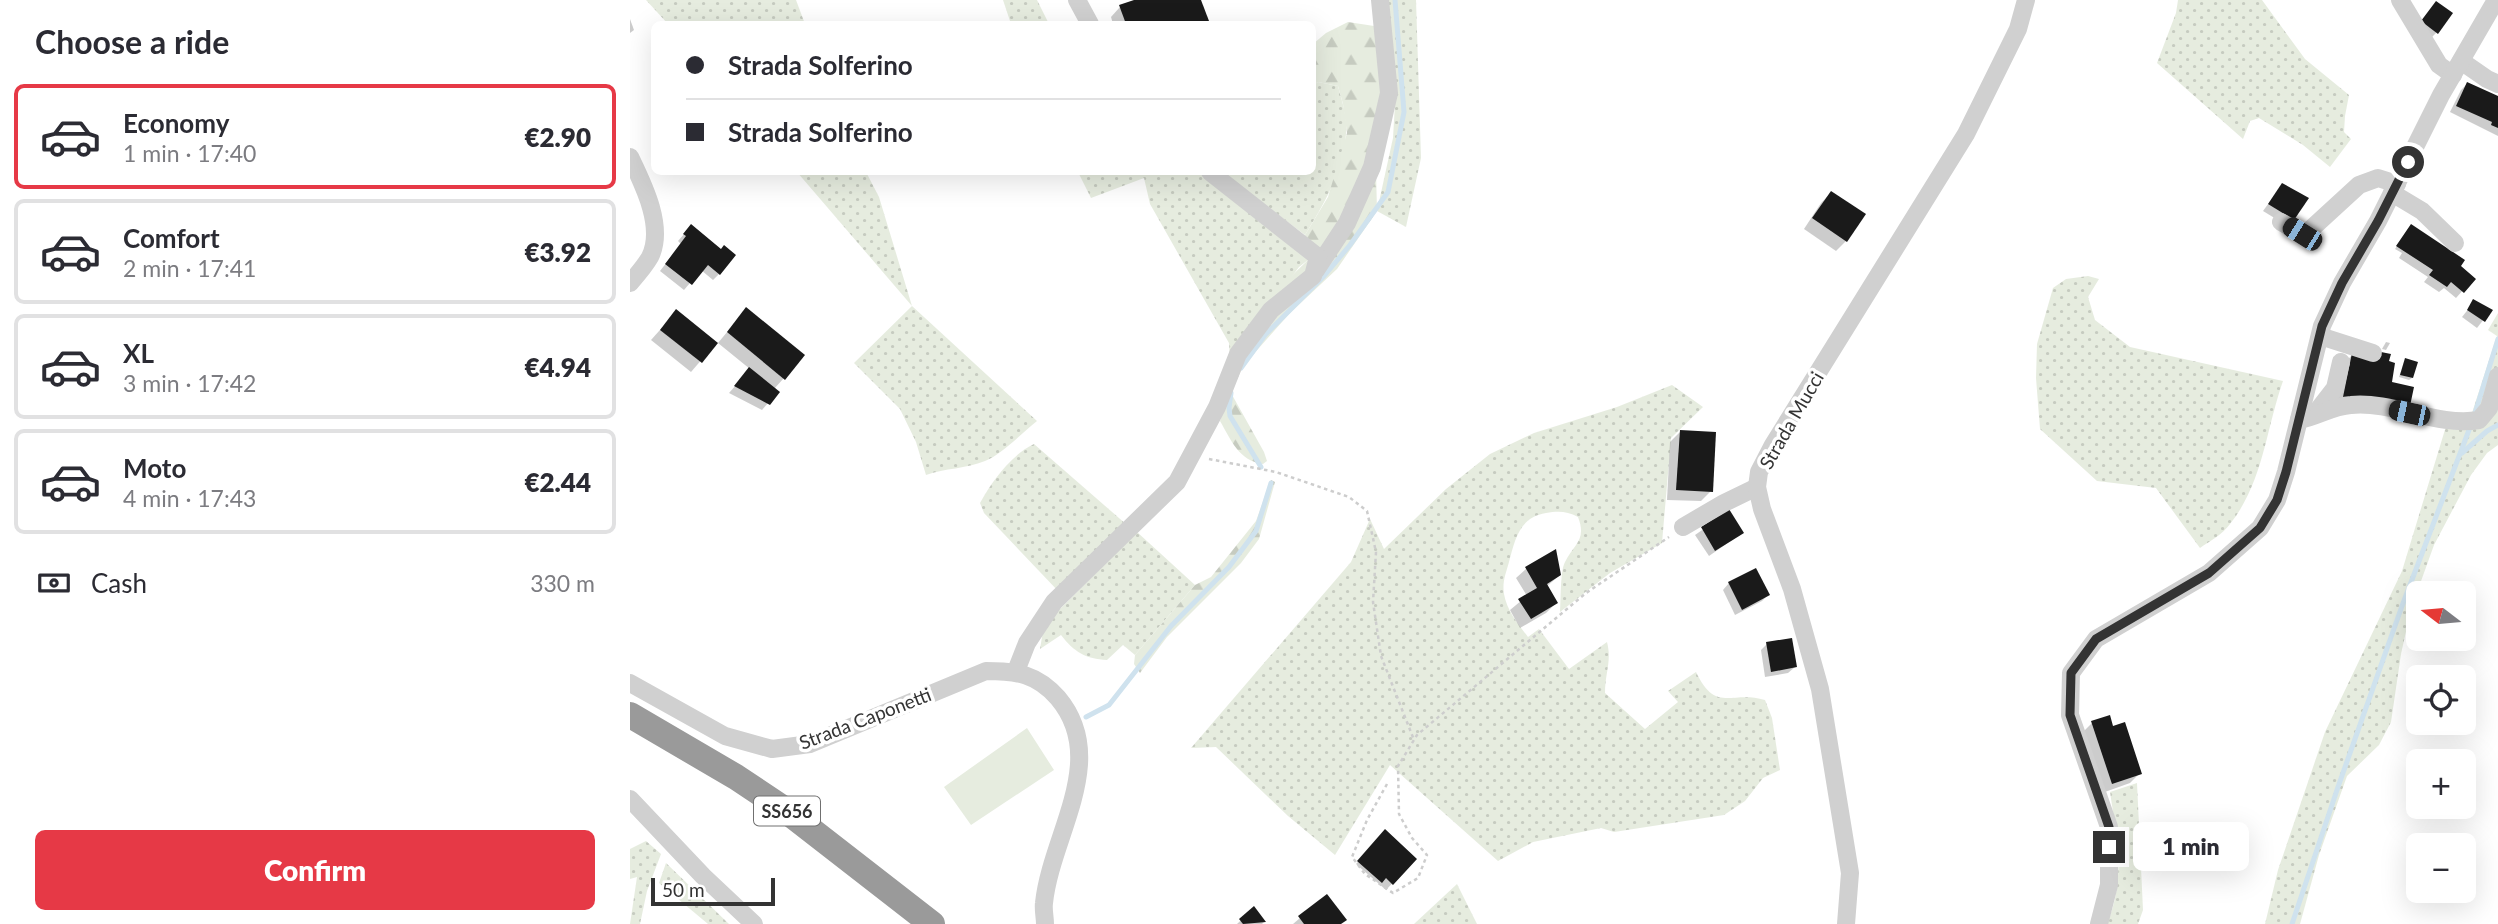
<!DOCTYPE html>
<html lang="en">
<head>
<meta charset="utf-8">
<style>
  body { margin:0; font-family:Lato,sans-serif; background:#f2f2f3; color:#2b2b33; height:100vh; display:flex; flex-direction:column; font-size:26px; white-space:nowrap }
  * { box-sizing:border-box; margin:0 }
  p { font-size:23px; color:#7c7c81 }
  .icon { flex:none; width:38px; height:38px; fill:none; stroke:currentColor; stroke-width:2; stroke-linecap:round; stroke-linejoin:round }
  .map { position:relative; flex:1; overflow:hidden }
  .side { display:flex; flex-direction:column; background:#fff; width:630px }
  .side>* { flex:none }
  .banner { position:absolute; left:21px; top:21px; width:665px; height:154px; border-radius:10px; box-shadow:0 7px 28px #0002; display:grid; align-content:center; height:154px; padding:0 35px; background:#fff }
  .needle { width:46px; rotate:286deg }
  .buttons { position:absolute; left:1776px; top:581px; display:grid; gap:14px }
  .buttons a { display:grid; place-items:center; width:70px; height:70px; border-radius:10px; background:#fff; box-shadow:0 7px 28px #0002; font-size:35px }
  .scale { position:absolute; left:21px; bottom:18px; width:124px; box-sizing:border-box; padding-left:7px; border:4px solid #333; border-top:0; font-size:19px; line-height:24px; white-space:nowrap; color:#333; -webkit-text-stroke:5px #fff; paint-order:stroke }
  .end { position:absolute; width:32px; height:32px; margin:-16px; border:9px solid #333; background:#fff; box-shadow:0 0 0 4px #fff }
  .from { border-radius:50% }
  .bubble { position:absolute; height:49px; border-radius:10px; background:#fff; box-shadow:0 7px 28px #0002; font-size:23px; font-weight:800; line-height:49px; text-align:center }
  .car { position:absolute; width:21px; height:42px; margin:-21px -10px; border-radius:9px; box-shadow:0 0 5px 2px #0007; background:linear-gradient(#222 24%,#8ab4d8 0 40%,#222 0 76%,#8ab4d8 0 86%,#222 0) }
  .banner b { display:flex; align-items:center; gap:24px; height:66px; font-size:26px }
  .banner b+b { border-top:2px solid #e1e1e2 }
  .banner i { width:18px; height:18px; background:#2b2b33 }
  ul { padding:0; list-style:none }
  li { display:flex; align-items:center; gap:21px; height:105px; margin:0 14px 10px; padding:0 21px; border:4px solid #e1e1e2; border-radius:10px }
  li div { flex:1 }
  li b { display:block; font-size:26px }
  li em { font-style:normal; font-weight:800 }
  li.on { border-color:#e63946 }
  li>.icon { width:63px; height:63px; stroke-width:1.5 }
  h2 { padding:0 35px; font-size:32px; line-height:84px }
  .pay { display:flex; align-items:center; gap:18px; height:77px; padding:0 35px; font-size:26px }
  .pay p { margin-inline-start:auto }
  .primary-button { display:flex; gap:14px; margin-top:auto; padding:14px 35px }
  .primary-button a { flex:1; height:80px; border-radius:10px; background:#e63946; color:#fff; font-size:28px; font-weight:800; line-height:80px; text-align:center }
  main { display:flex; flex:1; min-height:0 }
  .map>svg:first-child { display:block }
</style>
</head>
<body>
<main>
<section class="side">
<h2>Choose a ride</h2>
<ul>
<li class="on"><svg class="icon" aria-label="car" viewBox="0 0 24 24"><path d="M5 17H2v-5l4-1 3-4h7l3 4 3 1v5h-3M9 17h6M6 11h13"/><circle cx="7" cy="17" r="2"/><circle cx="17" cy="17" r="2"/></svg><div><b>Economy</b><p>1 min · 17:40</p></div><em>€2.90</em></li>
<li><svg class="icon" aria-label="car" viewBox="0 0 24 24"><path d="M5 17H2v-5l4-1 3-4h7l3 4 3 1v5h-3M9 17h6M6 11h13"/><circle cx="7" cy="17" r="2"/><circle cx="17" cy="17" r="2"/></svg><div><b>Comfort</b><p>2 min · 17:41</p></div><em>€3.92</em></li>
<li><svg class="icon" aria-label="car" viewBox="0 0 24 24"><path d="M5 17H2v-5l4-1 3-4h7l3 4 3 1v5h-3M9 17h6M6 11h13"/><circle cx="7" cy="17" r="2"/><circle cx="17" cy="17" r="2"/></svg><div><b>XL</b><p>3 min · 17:42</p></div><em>€4.94</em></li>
<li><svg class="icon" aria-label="car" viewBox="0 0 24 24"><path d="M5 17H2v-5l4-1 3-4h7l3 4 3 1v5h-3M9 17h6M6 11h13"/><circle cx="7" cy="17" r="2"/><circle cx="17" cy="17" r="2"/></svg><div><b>Moto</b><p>4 min · 17:43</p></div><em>€2.44</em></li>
</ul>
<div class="pay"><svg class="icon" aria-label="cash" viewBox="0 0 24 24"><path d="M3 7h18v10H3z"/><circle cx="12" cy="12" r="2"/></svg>Cash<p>330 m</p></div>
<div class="primary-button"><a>Confirm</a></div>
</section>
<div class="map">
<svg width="1868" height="924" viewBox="0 0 1868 924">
  <defs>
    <pattern id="grass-dots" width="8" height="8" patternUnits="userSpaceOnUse" patternTransform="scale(1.75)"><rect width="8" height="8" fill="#e6ecdf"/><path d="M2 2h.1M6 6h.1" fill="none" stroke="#c6cbc0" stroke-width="1.8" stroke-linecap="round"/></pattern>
    <pattern id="forest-firs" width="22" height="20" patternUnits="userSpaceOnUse" patternTransform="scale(1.75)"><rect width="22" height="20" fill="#e6ecdf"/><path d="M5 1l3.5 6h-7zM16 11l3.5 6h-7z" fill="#c6cbc0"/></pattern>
  </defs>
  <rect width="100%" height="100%" fill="#fff"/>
  <g fill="url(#grass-dots)">
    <path d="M16,0H166L175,24H38Z"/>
    <path d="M373,0H407L419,24H381Z"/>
    <path d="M757,0H786L791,158L776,227L747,211L763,138L766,87Z"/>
    <path d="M1548,0H1632L1675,59L1719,95L1715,116L1714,132L1721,139L1700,167L1673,145L1629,118L1620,121L1613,139L1527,63L1546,13Z"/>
    <path d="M688,82L708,86C712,101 718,119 716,134C713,172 694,204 675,235L591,172H682L683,85Z"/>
    <path d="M167,172H236L249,197L282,306L407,421C392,433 371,455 355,461C336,469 315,468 296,475L286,442L270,409L224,363L282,306Z"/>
    <path d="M448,172H575L677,251L678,260L669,267L600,360L599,343L520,204L514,178L461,198Z"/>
    <path d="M1458,276L1469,279L1458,297L1465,320L1500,347L1653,381C1636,429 1633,483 1600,524C1593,534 1580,541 1570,548L1526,488L1467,481L1410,429L1406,378L1407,344L1423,288L1436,279Z"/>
    <path d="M1868,313V445L1857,453L1841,475L1804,545L1781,609L1771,654L1761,722L1749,745L1717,776L1689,855L1670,924H1635L1648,870L1695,732L1772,571L1817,423L1840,419L1867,336L1858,330Z"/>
    <path d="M1042,385L1073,407L1041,438L1032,543L980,573L930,612C931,601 930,571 935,562C944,544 957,540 948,517C937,511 928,511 916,513C890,517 885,539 879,562C876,573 872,582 874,594C877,611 888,624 898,637L909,629L939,669L977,642C982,661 975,673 975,693L1015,729L1048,702L1038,691L1066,672C1086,714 1101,690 1135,700L1142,718L1150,770L1133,778L1115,801L1094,815L984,832L971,828L903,842L868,861L760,765L705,855L658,816L586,747L561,748L721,562L740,519L754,549L816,489L860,454L904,433L987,407Z"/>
    <path d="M404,444L497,525L429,592L354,513L350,503C362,481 381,455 404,444Z"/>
    <path d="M507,532L565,585L505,655L493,645L477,660C456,659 444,652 431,635L410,649L413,631L420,619Z"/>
    <path d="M1507,783L1513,910L1508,924H1477C1496,879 1487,839 1480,792Z"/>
    <path d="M16,841L31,854L17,891L10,924H0L7,877L0,879V849Z"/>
    <path d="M36,863L99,924H78L29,883Z"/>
    <path d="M827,884L847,924H784Z"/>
  </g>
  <g fill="url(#forest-firs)">
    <path d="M718,22L744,26L751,47V110L746,171L747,211L707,269L660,313L613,366L601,393L634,452L637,461L633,464C609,461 601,440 590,421L623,320L647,290L678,260L675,235L698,197L717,133L713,104L708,86L688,82L683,85V44L696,33Z"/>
    <path d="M641,480L645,482L629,539L611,563L537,637L510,673L504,664L505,655L565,585L581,577L626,521Z"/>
  </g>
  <path fill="#e6ecdf" d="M397,728L424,770L341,825L314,787Z"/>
  <g fill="#0003">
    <path d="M509,0H569L577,21L573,24H483L481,17L490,7Z"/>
    <path d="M1800,10L1806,33L1800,39L1786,28Z"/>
    <path d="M0,19L4,30L0,33Z"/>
    <path d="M1837,84L1868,98V136L1820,112L1831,90Z"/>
    <path d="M1652,185L1656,225L1633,211Z"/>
    <path d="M1201,193L1216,241L1206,251L1174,229L1191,203Z"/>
    <path d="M1779,229L1843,279L1826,298L1814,288L1809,292L1794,282L1798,277L1769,258L1772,253L1765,249Z"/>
    <path d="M55,233L89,274L83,280L71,270L54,290L30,271L51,244L48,241Z"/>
    <path d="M1844,302L1861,310L1847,328L1832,317Z"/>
    <path d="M46,312L86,343L61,372L21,340Z"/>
    <path d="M107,320L154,378L144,389L138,403L132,410L99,393L120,369L88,343Z"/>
    <path d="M1756,342L1760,343L1756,350L1752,349Z"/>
    <path d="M1722,355L1759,384L1704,406L1713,372L1721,364L1713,365Z"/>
    <path d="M1775,360L1782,378L1779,380L1769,377Z"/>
    <path d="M1050,432L1081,491L1071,501L1037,500L1040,442Z"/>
    <path d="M1098,512L1112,533L1079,556L1065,535Z"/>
    <path d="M896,569L930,575L916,587L926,603L916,613L890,628L880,610L897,596L886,578Z"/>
    <path d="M1099,583L1138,595L1132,601L1105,615L1093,590Z"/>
    <path d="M1137,644L1165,667L1158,673L1135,677L1131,650Z"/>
    <path d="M1462,723L1482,728L1510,773L1500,783L1472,793L1452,733Z"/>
    <path d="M755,832L785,859L756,890L726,864Z"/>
    <path d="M623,909L634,922L632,924H607Z"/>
    <path d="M670,918L710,924H663Z"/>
  </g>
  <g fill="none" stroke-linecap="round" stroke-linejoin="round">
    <g stroke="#cfe2ee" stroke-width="5">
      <path d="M611,368L635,335L694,276L720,245L758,192L774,112L765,0"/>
      <path d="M601,393L599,408L600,416L631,467"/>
      <path d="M1845,413L1868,339"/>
      <path d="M1832,453L1857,431L1868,425"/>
      <path d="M456,717L479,705L541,626L599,567L626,531L641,483"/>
      <path d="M1662,924L1708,787L1772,606L1839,430"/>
    </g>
  </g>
  <g fill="#1a1a1a">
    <path d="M504,0H571L579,21L570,24H496L489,5Z"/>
    <path d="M1806,1L1823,13L1808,34L1791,21Z"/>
    <path d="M1837,82L1868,96V128L1861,125L1862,122L1826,106Z"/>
    <path d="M1652,183L1679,198L1664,220L1638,204Z"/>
    <path d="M1201,191L1236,214L1217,242L1182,218Z"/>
    <path d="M61,224L91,249L94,245L106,255L90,275L78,265L62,285L35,264L56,236L53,234Z"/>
    <path d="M1781,224L1835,260L1831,266L1846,279L1834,293L1821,282L1817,287L1799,275L1803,270L1766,246Z"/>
    <path d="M1843,299L1863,310L1855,322L1837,310Z"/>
    <path d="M116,307L175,355L155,380L97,332Z"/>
    <path d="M46,309L88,343L72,363L30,330Z"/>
    <path d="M1746,351L1761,354L1759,361L1765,363L1762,382L1784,387L1780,406L1713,397L1722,353Z"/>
    <path d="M1775,358L1788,362L1783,378L1770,375Z"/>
    <path d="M119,367L150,392L140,405L104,386Z"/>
    <path d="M1050,430L1086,432L1083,492L1046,490Z"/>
    <path d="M1099,509L1114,533L1085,551L1071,527Z"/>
    <path d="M926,549L931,575L917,584L928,603L901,619L888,599L907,588L895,567Z"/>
    <path d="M1126,568L1140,595L1112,610L1098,582Z"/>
    <path d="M1162,638L1167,667L1141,672L1136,642Z"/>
    <path d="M1480,715L1483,726L1495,722L1512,774L1482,784L1461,721Z"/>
    <path d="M755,829L787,859L763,885L756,878L752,883L727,861Z"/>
    <path d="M697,894L717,920L711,924H674L668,916Z"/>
    <path d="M624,906L636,922L613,924L609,919Z"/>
  </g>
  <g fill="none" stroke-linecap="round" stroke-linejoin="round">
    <g stroke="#cdcdcd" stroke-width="2.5" stroke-dasharray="3.5 3.5" stroke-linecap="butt">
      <path d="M579,459L646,472L719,497L737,511L746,552L743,602L751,656L784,740"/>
      <path d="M757,784L737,820L722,857L735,874L763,893L788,878L797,855L782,838L769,814L768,766L787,735L956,593L1039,537"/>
    </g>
    <g stroke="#d0d0d0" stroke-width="18">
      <path d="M447,0L460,24"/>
      <path d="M1770,0L1809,65L1823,75"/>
      <path d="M1831,61L1857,79L1868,84"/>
      <path d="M0,157C13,184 35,227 20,257C15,266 7,275 0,283"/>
      <path d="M1762,193L1792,211L1825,243"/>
      <path d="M1651,222L1672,234L1681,229L1729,185L1748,178L1767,184"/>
      <path d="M686,270L717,223L742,167L759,93L750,0"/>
      <path d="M1690,336L1743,353"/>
      <path d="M1684,415L1705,388L1711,362"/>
      <path d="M1669,420C1687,417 1702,406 1721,405C1764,401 1806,427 1849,420L1859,408L1868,376"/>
      <path d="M1053,527L1094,503L1127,487"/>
      <path d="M386,671L397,643L424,602L547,482L587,407L608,354L641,310L683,276L688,257L580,172"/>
      <path d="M0,683L95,736L142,749L180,744L356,671C387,671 407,674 428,698C480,760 421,835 414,903C413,909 415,917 415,924"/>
      <path d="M0,799L73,876L124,924"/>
      <path d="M1216,924L1220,873L1190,689L1162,589L1132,509L1127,487L1129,472L1143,445L1336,134L1388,29L1396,0"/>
      <path d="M1469,924L1479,885V827L1440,715L1441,673L1466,639L1579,573L1630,528L1647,500L1656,472L1692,326L1712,283L1748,221L1811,95L1866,0"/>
    </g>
    <path stroke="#9a9a9a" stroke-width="26" d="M0,715L106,777L154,809L302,924"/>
  </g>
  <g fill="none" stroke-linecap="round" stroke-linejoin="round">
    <path stroke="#333" stroke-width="9" d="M1479,847V827L1440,715L1441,673L1466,639L1579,573L1630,528L1647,500L1656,472L1692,326L1712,283L1748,221L1778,162"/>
  </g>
  <g text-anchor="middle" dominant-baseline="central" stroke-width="7" stroke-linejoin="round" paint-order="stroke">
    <rect fill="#fff" stroke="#707070" stroke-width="2" x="124" y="796.5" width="66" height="29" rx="5"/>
    <g font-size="18" font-weight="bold" fill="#333">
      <text x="157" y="811">SS656</text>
    </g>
    <g font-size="19" fill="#333" stroke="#fff">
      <text transform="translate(1161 420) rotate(-60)">Strada Mucci</text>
      <text transform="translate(235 718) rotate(-21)">Strada Caponetti</text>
    </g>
  </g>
</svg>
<div class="buttons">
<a><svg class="needle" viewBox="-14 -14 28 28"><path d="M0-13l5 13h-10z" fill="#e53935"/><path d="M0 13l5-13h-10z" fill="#7c7c81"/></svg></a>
<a><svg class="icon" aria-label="locate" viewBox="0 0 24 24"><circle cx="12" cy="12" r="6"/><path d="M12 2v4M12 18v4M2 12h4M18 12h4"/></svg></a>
<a>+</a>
<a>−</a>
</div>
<div class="scale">50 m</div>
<i class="end from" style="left:1778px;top:162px"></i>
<i class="end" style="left:1479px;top:847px"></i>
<div class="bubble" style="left:1503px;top:822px;width:116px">1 min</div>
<i class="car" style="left:1672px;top:234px;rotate:302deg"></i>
<i class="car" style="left:1779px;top:413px;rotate:282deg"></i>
<div class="banner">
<b><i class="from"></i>Strada Solferino</b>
<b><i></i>Strada Solferino</b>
</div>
</div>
</main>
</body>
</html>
